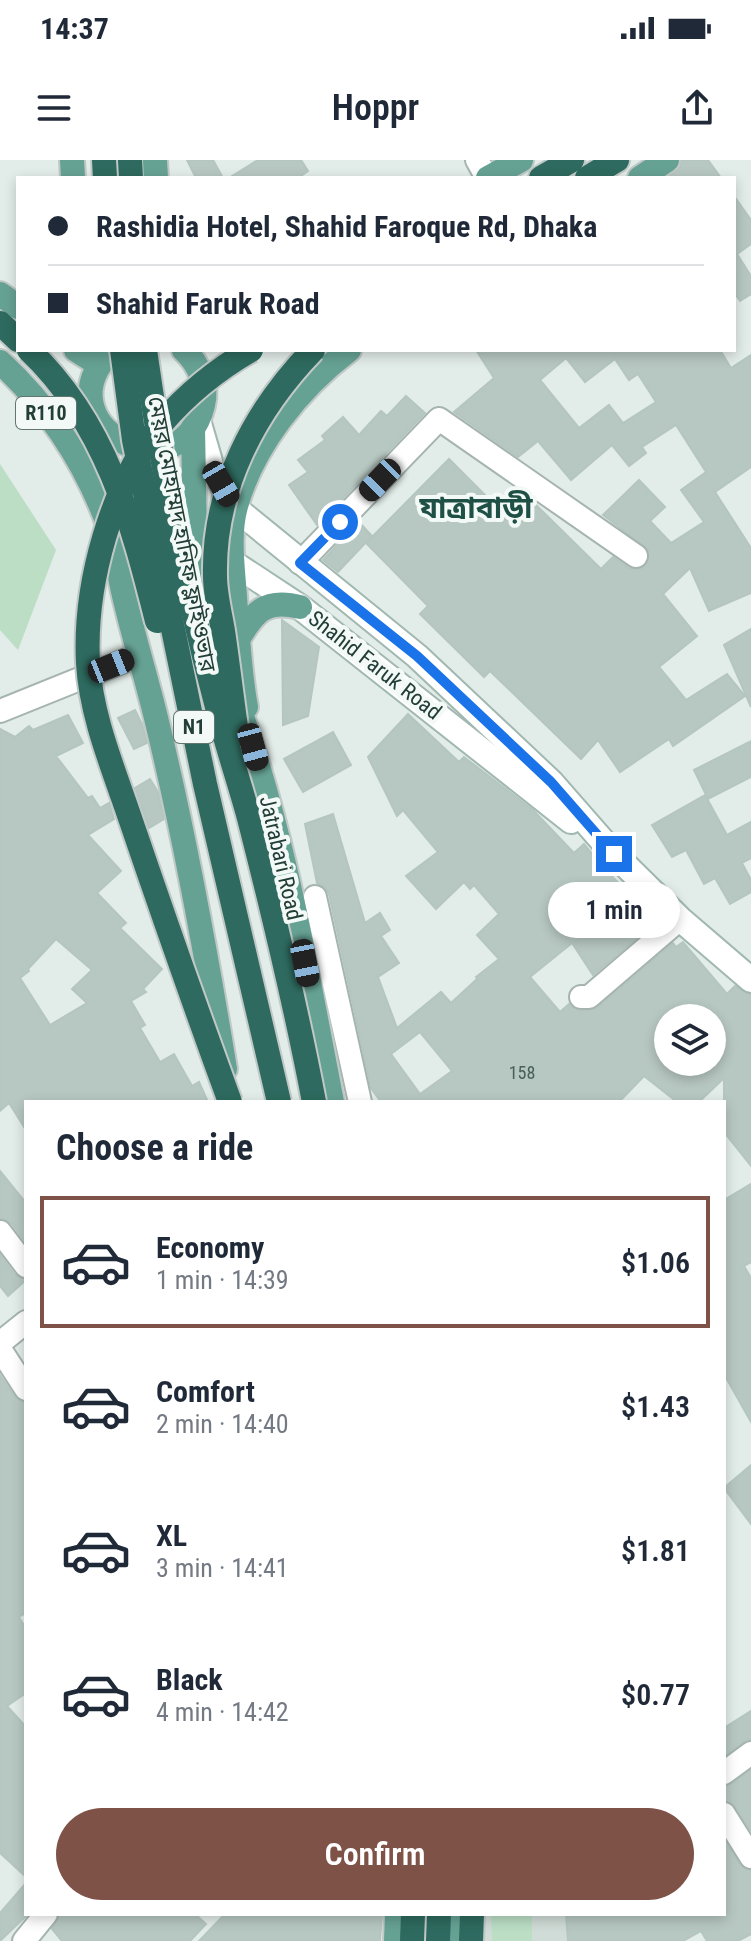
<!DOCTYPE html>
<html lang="en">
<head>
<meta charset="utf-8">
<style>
  body { margin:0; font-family:"Roboto Condensed","Noto Sans Bengali",sans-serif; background:#f2f2f3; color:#1f2937; height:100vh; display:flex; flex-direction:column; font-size:30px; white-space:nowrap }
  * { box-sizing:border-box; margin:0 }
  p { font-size:26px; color:#747a83 }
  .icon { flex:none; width:44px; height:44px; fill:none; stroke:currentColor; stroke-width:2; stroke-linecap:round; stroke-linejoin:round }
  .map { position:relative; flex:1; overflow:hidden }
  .drawer { position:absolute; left:24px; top:940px; width:702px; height:816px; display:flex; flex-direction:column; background:#fff; border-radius:0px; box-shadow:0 4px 12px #0003 }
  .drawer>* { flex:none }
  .guide { position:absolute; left:16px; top:16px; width:720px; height:176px; border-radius:0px; box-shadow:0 4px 12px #0003; display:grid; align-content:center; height:176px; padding:0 32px; background:#fff }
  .controls { position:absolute; left:654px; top:844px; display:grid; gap:16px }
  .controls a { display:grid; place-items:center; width:72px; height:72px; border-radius:50%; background:#fff; box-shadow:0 4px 12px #0003; font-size:40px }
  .end { position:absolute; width:36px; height:36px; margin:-18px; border:10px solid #1a73e8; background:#fff; box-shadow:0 0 0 4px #fff }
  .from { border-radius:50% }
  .bubble { position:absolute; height:56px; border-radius:28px; background:#fff; box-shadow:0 4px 12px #0003; font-size:26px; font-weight:600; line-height:56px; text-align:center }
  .car { position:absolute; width:24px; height:48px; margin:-24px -12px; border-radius:10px; box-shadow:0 0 6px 2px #0007; background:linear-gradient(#222 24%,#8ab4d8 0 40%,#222 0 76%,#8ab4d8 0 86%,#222 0) }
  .guide b { display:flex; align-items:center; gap:28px; height:76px; font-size:30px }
  .guide b+b { border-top:2px solid #e0e1e3 }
  .guide i { width:20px; height:20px; background:#1f2937 }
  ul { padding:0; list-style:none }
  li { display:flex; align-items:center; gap:24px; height:132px; margin:0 16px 12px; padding:0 16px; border:4px solid transparent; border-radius:0px }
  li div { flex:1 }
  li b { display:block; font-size:30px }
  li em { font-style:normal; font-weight:600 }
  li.active { border-color:#7e5247 }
  li>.icon { width:72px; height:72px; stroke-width:1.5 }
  h2 { padding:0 32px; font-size:36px; line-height:96px }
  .button { display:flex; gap:16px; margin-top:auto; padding:16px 32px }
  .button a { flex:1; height:92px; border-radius:48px; background:#7e5247; color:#fff; font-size:32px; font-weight:600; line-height:92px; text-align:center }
  .status { display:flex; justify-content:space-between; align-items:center; height:56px; padding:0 40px; background:#fff; direction:ltr }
  .status svg { height:22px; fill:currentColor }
  header { display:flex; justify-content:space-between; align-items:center; height:104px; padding:0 32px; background:#fff; font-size:36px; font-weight:600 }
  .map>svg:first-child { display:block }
</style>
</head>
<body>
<div class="status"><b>14:37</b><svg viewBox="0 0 49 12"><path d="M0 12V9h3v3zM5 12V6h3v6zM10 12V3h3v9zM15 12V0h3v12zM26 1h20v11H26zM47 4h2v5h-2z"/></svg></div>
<header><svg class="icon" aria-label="menu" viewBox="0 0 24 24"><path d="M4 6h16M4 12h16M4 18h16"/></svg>Hoppr<svg class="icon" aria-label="share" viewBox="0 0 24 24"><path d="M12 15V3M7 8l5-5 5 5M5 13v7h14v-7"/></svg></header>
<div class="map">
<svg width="751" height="1781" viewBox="0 0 751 1781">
  <rect width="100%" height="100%" fill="#e2ece8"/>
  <path fill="#d0dcd7" d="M474,1754H595L600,1781H474Z"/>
  <g fill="#bbdec5">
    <path d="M0,304L56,390L18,490L0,470Z"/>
    <path d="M491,1754H532V1781H492Z"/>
  </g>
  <g fill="#b7c7c1" stroke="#b4c6bf" stroke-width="2" fill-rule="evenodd">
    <path d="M187,0H213L223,18H196Z"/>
    <path d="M258,0H301L308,11L298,18H229Z"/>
    <path d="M682,0H708L721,18H667L680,7Z"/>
    <path d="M734,36L751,60V84L737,94L751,116V134L740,141L734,132Z"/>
    <path d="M476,190H720L731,208L751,195V307L715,332L751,388V433L709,451L690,408L663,434L697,476L659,507L686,540L727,514L745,536L673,586L669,579L620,612L598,580L581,599L490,511L484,517L420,454L428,446L366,383L449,299L511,361L532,341L601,409L613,397L629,408L641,409L648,403V389L603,355L639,320L665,347L650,361L671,383L704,362L681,330L706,312L676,265L642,287L646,293L629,306L612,285L571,320L538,281L518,297L454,252L494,218ZM566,198L585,222L615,199L629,220L638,214L656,242L623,263L609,245L579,268L540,220Z"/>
    <path d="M406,236L425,253L317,365L289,325L308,312L298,300L325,280L322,276L343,257L359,275L381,251L387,256Z"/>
    <path d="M359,362L372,376L338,412L323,400Z"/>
    <path d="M282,460L319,487L308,556L283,565Z"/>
    <path d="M751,469V547L724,485Z"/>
    <path d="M135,550L142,564L147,583L134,589L118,558Z"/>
    <path d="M408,554L459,602L464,597L533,650L574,693L584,684L602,706L634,739L636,737L648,749L657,761L593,815L572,783L530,817L560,852L569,844L580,851L597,848L673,783L676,787L683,782L727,834L735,826L751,835V1006L724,972V918L699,942H677L644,916L619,942H381L371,928L329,734L325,727L317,723L305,664L333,654L365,763L380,753L390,770L381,776L399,803L378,817L397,868L441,832L451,843L477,819L476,817L499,799L477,775L499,754L474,725L470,729L464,722L436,749L406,716L438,692L403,650L397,656L368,597ZM668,858H712V902H668ZM420,872L452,911L420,934L391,894Z"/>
    <path d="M68,555L83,583L56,596L88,638L92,636L100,648L109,643L114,659L88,675L121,711L97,733L126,763L120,768L162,809L143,829L146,832L131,841L145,865L140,868L160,902L174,894L192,926L199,922L208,942H26V970L9,943L0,951V569L15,577L29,566L33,570ZM56,779L92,810L72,829L87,843L50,865L20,818L29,811L28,809Z"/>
    <path d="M333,572L351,605L303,632L284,599Z"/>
    <path d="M751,581V617L708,639L694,610Z"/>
    <path d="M150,619L158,632L164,659L149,668L135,628Z"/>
    <path d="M705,635L727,675L751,662V698L742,703L751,720V732L730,744L715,718L704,724L686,690L672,697L652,665Z"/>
    <path d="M0,1011L26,1043V1083L11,1063L0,1058Z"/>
    <path d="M751,1024V1102L744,1106L751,1118V1262L724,1214V1040Z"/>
    <path d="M0,1095L15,1115L26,1120L8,1136L0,1126Z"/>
    <path d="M0,1215L15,1237L26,1243V1453L19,1457L26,1469V1533L7,1546L26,1567V1717L0,1693Z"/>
    <path d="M751,1305V1364L724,1328Z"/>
    <path d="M751,1551V1579L743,1582L724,1596V1568Z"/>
    <path d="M751,1610V1671L735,1646L724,1640V1627L732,1624Z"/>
    <path d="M724,1680L740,1705L751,1711V1774L738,1781H707L701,1771L683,1781H568L566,1754H724Z"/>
    <path d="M26,1723V1756L0,1781V1753Z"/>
    <path d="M60,1754H195L206,1764L190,1781H62L52,1769Z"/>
    <path d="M225,1754H382L380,1781H199Z"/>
  </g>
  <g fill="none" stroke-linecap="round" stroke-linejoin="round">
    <g stroke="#a5b4af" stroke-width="26">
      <g id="minor">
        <path d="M477,0L487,18"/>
        <path d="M300,403L439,259L636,396"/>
        <path d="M0,551L139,495"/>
        <path d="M315,737L360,942"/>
        <path d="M581,837H589L680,759"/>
        <path d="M0,1072L26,1106"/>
        <path d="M0,1183L26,1162"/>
        <path d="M0,1189L26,1229"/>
        <path d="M724,1613L751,1593"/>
        <path d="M724,1654L751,1697"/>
        <path d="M24,1781L46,1754"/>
      </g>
    </g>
    <g stroke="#a0b8b0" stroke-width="28">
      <g id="secondary">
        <path d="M198,260L211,305L235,348L417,496L551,622L614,694L680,759L751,820"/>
        <path d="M218,393L300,447L571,661"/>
      </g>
    </g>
    <g stroke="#c1c9c7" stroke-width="28">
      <g id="primary">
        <path d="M72,0L73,18"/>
        <path d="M155,0L156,18"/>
        <path d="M488,18L521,0"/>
        <path d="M640,18L667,0"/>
        <path d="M0,134L18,147"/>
        <path d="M76,190L98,204"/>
        <path d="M112,190C37,265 181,339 203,245C208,225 199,204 184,190"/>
        <path d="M0,202C51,249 88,307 111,372"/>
        <path d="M193,268L195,376L210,452"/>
        <path d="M112,354C115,424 141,494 157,562C185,677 206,793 225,909"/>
        <path d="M237,481C254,452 265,438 300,447"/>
        <path d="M238,545C284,673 306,809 332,942"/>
        <path d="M246,547C239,510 238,474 235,437C233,407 228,375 236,346C253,285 299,228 349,190"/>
        <path d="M396,1781L397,1754"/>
        <path d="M452,1781L454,1754"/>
      </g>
    </g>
    <g stroke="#c1c9c7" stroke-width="28">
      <g id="motorway">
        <path d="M104,0L105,18"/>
        <path d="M130,0L131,18"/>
        <path d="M541,18L572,0"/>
        <path d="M587,18L617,0"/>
        <path d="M0,163L18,180"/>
        <path d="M412,1781L413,1754"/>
        <path d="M438,1781L439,1754"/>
        <path d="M471,1781L472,1754"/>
      </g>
    </g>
    <use href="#minor" stroke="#fff" stroke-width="22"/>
    <use href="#secondary" stroke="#fff" stroke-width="24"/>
    <use href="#primary" stroke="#66a294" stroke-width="24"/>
    <use href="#motorway" stroke="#2e6a5f" stroke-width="24"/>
    <g stroke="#c1c9c7" stroke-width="28" stroke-linecap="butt">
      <g id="motorway-bridge">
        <path d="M29,190C106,263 132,362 157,461"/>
        <path d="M122,190L134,280L205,624L279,942"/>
        <path d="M145,190C162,310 186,430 217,547C226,584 239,621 249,658C273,752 296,847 314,942"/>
        <path d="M237,574C232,540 228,505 223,471C220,453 215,434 215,416C213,329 254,251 313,190"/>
        <path d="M230,942C196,849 163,755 131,661C114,610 91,557 88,503C84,425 111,324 162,263C187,234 218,209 251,190"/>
      </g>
    </g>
    <use href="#motorway-bridge" stroke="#2e6a5f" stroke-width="24"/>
  </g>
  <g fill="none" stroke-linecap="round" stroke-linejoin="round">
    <path stroke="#1a73e8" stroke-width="10" d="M340,362L300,403L417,496L551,622L614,694"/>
  </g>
  <g text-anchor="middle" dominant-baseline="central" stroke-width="8" stroke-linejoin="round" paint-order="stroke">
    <g font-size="18" fill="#47605a">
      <text x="522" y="912">158</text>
    </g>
    <g fill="#f3f9f6" stroke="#617670" stroke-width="2">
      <rect x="16" y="237" width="60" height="32" rx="6"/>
      <rect x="174" y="551" width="40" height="32" rx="6"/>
    </g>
    <g font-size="20" font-weight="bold" fill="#223e37">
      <text x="46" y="253">R110</text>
      <text x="194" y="567">N1</text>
    </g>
    <g font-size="22" fill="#223e37" stroke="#f3f9f6">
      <text transform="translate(182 374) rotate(79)">মেয়র মোহাম্মদ হানিফ ফ্লাইওভার</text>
      <text transform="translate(375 505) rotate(38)">Shahid Faruk Road</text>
      <text transform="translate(281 698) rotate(77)">Jatrabari Road</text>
    </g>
    <g font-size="30" font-weight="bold" fill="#1e5045" stroke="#f3f9f6">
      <text x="476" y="347">যাত্রাবাড়ী</text>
    </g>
  </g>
</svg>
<div class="controls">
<a><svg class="icon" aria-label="layers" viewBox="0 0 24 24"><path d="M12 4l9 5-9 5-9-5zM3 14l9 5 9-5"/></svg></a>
</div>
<i class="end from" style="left:340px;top:362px"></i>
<i class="end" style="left:614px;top:694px"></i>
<div class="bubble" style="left:548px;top:722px;width:132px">1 min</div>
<i class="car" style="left:380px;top:320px;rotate:224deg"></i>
<i class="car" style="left:221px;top:324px;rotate:150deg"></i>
<i class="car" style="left:111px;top:506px;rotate:68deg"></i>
<i class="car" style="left:253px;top:587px;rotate:165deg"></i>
<i class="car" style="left:305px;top:803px;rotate:169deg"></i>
<div class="guide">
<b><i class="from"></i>Rashidia Hotel, Shahid Faroque Rd, Dhaka</b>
<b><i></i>Shahid Faruk Road</b>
</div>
<section class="drawer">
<h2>Choose a ride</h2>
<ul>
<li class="active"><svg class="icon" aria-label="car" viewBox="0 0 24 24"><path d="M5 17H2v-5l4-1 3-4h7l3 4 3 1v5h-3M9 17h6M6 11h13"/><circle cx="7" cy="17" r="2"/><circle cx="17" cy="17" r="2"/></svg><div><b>Economy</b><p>1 min · 14:39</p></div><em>$1.06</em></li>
<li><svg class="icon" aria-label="car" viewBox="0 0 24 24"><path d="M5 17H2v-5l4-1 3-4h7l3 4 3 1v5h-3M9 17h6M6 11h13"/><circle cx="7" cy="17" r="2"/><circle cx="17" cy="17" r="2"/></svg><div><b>Comfort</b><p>2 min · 14:40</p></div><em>$1.43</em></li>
<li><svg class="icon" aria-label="car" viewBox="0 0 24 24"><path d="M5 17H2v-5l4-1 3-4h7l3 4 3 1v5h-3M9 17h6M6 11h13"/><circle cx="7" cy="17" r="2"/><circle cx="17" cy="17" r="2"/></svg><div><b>XL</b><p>3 min · 14:41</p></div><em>$1.81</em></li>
<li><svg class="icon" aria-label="car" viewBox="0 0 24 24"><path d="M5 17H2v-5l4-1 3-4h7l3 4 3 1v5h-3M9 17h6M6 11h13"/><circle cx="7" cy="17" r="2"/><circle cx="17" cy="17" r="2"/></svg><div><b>Black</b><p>4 min · 14:42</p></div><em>$0.77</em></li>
</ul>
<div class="button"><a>Confirm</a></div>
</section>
</div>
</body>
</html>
